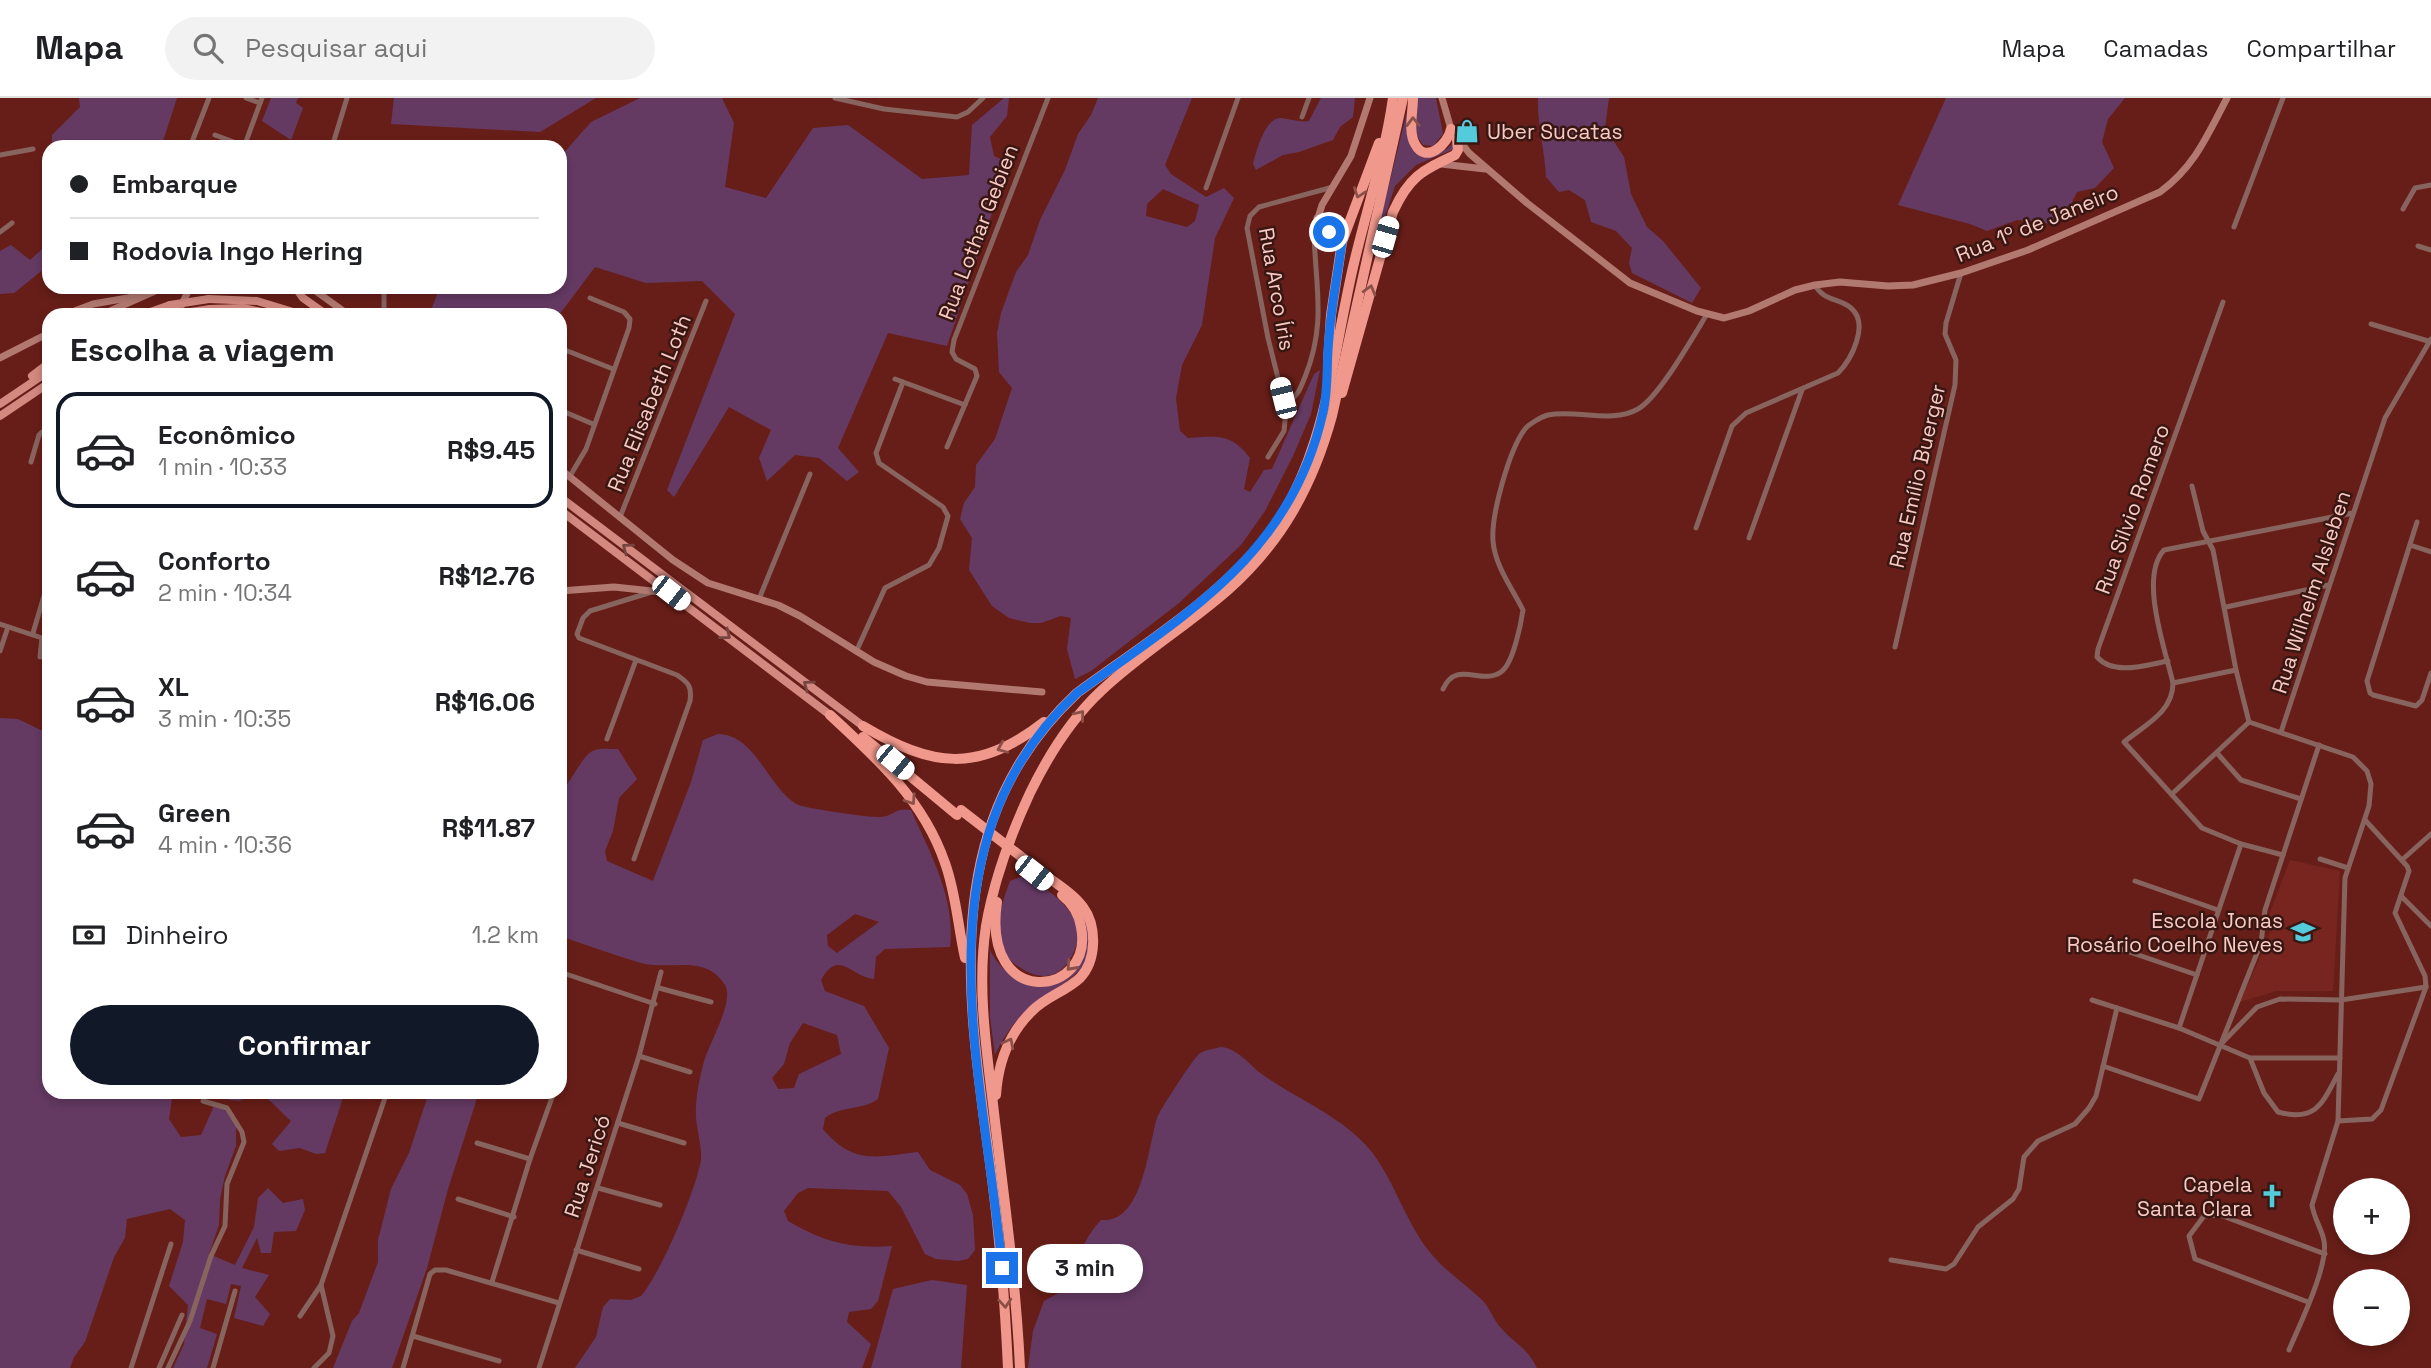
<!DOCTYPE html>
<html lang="pt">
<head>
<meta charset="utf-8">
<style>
  body { margin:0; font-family:"Space Grotesk",sans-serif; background:#f2f2f2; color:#202124; height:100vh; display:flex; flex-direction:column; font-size:26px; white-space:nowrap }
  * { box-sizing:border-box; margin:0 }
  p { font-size:23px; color:#757577 }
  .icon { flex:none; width:38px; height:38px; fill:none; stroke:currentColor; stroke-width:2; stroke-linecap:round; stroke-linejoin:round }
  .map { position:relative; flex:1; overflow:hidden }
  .drawer { position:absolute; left:42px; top:210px; width:525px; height:791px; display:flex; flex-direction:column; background:#fff; border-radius:21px; box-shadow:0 4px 10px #0003 }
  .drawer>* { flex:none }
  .guide { position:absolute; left:42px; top:42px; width:525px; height:154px; border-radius:21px; box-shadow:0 4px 10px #0003; display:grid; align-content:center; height:154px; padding:0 28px; background:#fff }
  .controls { position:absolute; left:2333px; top:1080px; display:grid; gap:14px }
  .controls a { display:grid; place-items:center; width:77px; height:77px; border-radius:50%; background:#fff; box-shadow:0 4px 10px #0003; font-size:35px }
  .end { position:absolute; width:32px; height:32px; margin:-16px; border:9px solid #1a73e8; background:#fff; box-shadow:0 0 0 4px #fff }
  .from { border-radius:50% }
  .bubble { position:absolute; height:49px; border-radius:24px; background:#fff; box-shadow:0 4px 10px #0003; font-size:23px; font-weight:600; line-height:49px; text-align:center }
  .car { position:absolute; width:21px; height:42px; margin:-21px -10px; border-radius:9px; box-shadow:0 0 5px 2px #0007; background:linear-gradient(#fff 24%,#345 0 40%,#fff 0 76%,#345 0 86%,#fff 0) }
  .guide b { display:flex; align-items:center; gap:24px; height:66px; font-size:26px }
  .guide b+b { border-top:2px solid #e0e0e0 }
  .guide i { width:18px; height:18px; background:#202124 }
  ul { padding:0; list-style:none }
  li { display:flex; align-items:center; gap:21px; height:116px; margin:0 14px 10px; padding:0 14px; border:4px solid transparent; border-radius:21px }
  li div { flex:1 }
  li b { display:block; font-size:26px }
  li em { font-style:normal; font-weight:600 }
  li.on { border-color:#111827 }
  li>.icon { width:63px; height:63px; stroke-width:1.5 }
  h2 { padding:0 28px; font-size:32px; line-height:84px }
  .pay { display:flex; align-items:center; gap:18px; height:77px; padding:0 28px; font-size:26px }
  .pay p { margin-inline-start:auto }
  .action { display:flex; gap:14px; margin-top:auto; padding:14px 28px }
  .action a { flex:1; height:80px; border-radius:42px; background:#111827; color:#fff; font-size:28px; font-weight:600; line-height:80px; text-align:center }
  header { display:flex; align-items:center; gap:42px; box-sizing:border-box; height:98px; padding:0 35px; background:#fff; border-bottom:2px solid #e0e0e0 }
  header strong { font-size:33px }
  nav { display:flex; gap:38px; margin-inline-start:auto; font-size:24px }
  .search { width:490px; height:63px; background:#f2f2f2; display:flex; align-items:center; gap:18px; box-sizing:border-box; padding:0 24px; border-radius:38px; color:#757577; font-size:26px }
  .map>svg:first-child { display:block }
</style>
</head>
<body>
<header>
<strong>Mapa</strong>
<div class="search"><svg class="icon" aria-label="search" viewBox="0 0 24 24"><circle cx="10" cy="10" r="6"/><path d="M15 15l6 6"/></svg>Pesquisar aqui</div>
<nav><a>Mapa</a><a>Camadas</a><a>Compartilhar</a></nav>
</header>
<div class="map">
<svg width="2431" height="1270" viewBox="0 0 2431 1270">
  <rect width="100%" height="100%" fill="#681e18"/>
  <path fill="#78251f" d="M2290,762L2340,773L2333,893H2276L2240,904L2266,846L2274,823L2269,817Z"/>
  <g fill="#643a63" fill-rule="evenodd">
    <path d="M79,0H177L161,49H52V37L80,9Z"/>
    <path d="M271,0H298L296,5L303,10L291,42L262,23Z"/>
    <path d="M394,0H596L540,34L391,26Z"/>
    <path d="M640,0H722L734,25L725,89L766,100L813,30L848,27L922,81L969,77L972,27L1004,0H1009L1007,18L990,39L994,58L1009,65L947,248L888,235L838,350L859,374L847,383L819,360L795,357L767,383L759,360L771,332L729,309L674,399L667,392L735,216L702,183L646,185L595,169L559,217H429L440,189H560V59L591,24Z"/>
    <path d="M1098,0H1192L1165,67L1171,76L1206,99L1224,90L1234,100L1215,140L1202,227L1182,267L1176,300L1180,333L1188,340C1217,338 1231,335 1250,360L1244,391L1250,394L1264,372L1272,371L1314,276L1320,272L1311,316L1293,358L1265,413L1241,447L1179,505L1091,573L1075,581L1067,551L1071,520L1061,518L1041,525H1030L1009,520L992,508L969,472L972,440L960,421L964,405L975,389L976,367L995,341L1012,290L999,274L997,235L1001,215L1016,174L1028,157L1040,122L1065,72L1078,36L1091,17ZM1163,91L1199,107L1195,123L1187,129L1146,118L1147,106Z"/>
    <path d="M1321,0H1355L1353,19L1340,29L1333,42L1299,54L1283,57L1256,72L1253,66C1256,54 1265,19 1281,20C1291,21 1300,25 1309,23Z"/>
    <path d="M1416,0H1436L1443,36L1433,48L1423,47L1417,38L1415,29Z"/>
    <path d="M1538,0H1609L1605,30L1624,59L1631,96L1647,129L1663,143L1701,190L1692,205L1632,175L1629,165L1632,150L1616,133L1591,124L1585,102L1569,92L1559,94L1546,79C1545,53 1537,27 1538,0Z"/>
    <path d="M1946,0H2125L2108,21L2102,44L2114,70L2095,90L2077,94L2067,114L2054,126L2017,122L1987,133L1970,126L1898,107Z"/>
    <path d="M1410,2C1409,15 1404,35 1410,47C1419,66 1443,57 1453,45L1454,51L1416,67L1395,88L1367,175Z"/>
    <path d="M49,145V167L14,195L0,196V153L11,147L30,162Z"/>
    <path d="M0,620L18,621L49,636V994H173L169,1021L181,1039L201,1037L214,1008L224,1010L236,1027V1048L225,1078L220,1101L219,1127L209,1156L235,1167L254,1129L258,1100L268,1090L283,1105L303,1101L305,1112L296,1133L274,1134L271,1155H261L257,1140L242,1170L269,1177L255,1199L270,1216L263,1228L234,1220L241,1188L231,1186L226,1206L207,1201L200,1230L217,1236L207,1270H173L184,1246L188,1207L169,1188L183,1144L185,1122L170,1111L127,1121L125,1140L114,1159L85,1244L74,1259L70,1270H0Z"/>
    <path d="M718,636C756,637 767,688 796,706C803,710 871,720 881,719C894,718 895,709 911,712C930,755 956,801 950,849L885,851L876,859L874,881C851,879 839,850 821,882L825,893L864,908L889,950L878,1001C862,1013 841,1007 825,1020L823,1031C853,1067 876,1059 918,1054L930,1072L960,1087L967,1096L973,1117L975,1152L968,1161L958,1163L936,1161L925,1156L901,1109L888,1093L808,1090L798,1095L784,1113L788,1123C824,1144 850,1151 892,1148L878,1203L871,1211L849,1214L847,1224L871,1246L862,1270H575L596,1239L603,1209L610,1201L631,1202L641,1198C661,1175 696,1092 701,1062C702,1048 697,1033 696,1019C695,1003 699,982 703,967C708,946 735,904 725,887C705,855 670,873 641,865C614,857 587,847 560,838V694C572,684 583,655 595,652C602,650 611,651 618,651L637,681L619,700L613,733L605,753L607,763L653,783L691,684L703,642ZM855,816L879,824L837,855L828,848L827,837ZM803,925L837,937L841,956L799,976L794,990L778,991L772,980L784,966L790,945Z"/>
    <path d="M1026,777C1043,789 1063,801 1074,820C1080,829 1079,842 1075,851C1065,877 1045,886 1021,870C1013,865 1006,860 1002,851C993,829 1003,803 1010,783Z"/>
    <path d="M1083,819C1112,874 1055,884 1026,913C1013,925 1002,941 995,957L990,919V852C1007,890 1069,905 1083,858C1087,847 1083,831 1083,819Z"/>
    <path d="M1220,949C1238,950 1249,967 1263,977C1300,1003 1342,1018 1371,1053C1396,1085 1406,1127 1433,1158C1448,1175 1465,1186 1481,1201C1490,1209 1493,1222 1502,1231C1516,1247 1526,1248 1537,1270H1028L1033,1233L1044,1203L1075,1186C1076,1161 1084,1140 1101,1122C1143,1126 1148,1049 1157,1020C1160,1012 1193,961 1199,956C1204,952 1214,951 1220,949Z"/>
    <path d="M220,994H345L325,1055L316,1056L300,1050L279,1053L272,1046L291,1023C280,1014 271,1001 259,996L239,1003L229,1002Z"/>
    <path d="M429,994H477L478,997L448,1091L427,1170L392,1270H333L352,1223L359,1215L378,1164V1142L391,1091L409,1055Z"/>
    <path d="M932,1182L967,1187L961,1270H871L893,1191Z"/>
  </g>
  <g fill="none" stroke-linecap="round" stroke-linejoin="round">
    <g stroke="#88645f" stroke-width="5">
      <path d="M246,0L260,5"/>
      <path d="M835,0L884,11L957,19L968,14L983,0"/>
      <path d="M1302,19L1309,0"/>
      <path d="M215,37L247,49"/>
      <path d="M190,49L209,0"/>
      <path d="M244,49L262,0"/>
      <path d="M332,49L347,0"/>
      <path d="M0,57L33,51"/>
      <path d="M1206,90L1238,0"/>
      <path d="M2403,111L2415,90L2431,87"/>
      <path d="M2234,129L2283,0"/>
      <path d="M1314,133C1315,188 1327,224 1305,279C1301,288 1299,296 1291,302L1283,300L1268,240L1247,130L1250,118L1259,109L1333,89"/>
      <path d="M0,134L12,125"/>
      <path d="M2418,148L2431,152"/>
      <path d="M384,189V217"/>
      <path d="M2371,226L2428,243"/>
      <path d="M565,252L613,271"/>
      <path d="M895,281L965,307"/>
      <path d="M560,312L593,326"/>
      <path d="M947,349L977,278L975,271L956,261L952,254L954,242L1048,0"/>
      <path d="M1268,359L1284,333L1287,301"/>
      <path d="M31,364L39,337L42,334H49"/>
      <path d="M570,378L586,351L629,230L630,221L624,214L590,200"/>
      <path d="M2192,388L2203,433L2213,452L2236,572L2249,624"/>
      <path d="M620,419L706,203"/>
      <path d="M2417,424L2367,583L2370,595L2373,597L2416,608L2422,602L2431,575"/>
      <path d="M1696,430L1732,328L1746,315L1762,308L1838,275C1851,262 1870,226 1851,210C1839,200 1823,203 1815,187"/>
      <path d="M1749,440L1802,292"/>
      <path d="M2410,447L2431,454"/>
      <path d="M759,501L810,376"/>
      <path d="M2226,509L2329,487"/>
      <path d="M0,526L42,540L40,559"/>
      <path d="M33,535L49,481"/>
      <path d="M1895,549L1955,287L1956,262L1945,236L1946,225L1961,175"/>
      <path d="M0,553L8,529"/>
      <path d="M856,554L885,490L929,467L939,450L948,418L943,409L879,365L876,355L903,284"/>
      <path d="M2168,563C2146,567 2114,578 2097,559L2098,551L2223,204"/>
      <path d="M2173,585L2236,572"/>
      <path d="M1443,591C1457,561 1481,588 1501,574C1513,566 1521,526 1523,512C1512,490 1495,468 1493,443C1491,417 1509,352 1525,331C1529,326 1541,319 1548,317C1576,311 1612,326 1638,311C1659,299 1693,239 1707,216"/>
      <path d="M2249,624L2353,659L2367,673L2371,686L2369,708L2345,780L2338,1023L2312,1107C2314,1121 2322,1131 2324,1143C2329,1167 2299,1228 2289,1252"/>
      <path d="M2281,634L2385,320L2431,241"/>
      <path d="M607,641L636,562"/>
      <path d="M2217,655L2241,682L2301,701"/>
      <path d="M2172,696L2249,624"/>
      <path d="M2283,757L2241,746L2202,730L2124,644C2145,627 2173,614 2173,585C2165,551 2139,479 2164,452L2353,415"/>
      <path d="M634,761L690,603C692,589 689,585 677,577L579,540L577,536L583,520L590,513L655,493"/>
      <path d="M2320,761L2348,770"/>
      <path d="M2403,761L2431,736"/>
      <path d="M2135,783L2218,812"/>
      <path d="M2401,798L2431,828"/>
      <path d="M2109,847L2197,877"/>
      <path d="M560,874L655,906"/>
      <path d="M659,890L711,904"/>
      <path d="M2092,902L2179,930L2250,960H2340"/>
      <path d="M2179,930L2241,746"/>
      <path d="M2220,947L2257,909L2280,901L2341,902L2426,889"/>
      <path d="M560,957V972"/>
      <path d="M639,958L690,974"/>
      <path d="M2250,960L2264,995L2278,1014C2316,1024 2322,1006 2338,976"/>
      <path d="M2103,968L2199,1001L2261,845L2265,812L2319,647"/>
      <path d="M2338,1023L2372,1021L2381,1012L2426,889L2425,878L2395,815L2409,773L2407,768L2365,722"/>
      <path d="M618,1025L684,1045"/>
      <path d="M477,1045L530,1061"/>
      <path d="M598,1090L660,1107"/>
      <path d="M458,1101L514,1119"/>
      <path d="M576,1152L639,1171"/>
      <path d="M1891,1162L1946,1171L1954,1166L1978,1129L2013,1101L2019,1091L2024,1059L2038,1043L2075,1026L2089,1010L2096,998L2117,910"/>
      <path d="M492,1184L530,1061L554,994"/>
      <path d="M2308,1204L2195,1161L2189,1138L2204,1118L2220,1117L2325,1156"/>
      <path d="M300,1218L321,1187"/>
      <path d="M413,1238L499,1263"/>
      <path d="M131,1270L171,1146"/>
      <path d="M159,1270L182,1217"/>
      <path d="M168,1270L190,1223L211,1158L225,1128L227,1086L244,1044L242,1034L227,1010L203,1003"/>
      <path d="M213,1270L235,1193"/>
      <path d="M314,1270L329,1255L333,1238L321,1187L387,994"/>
      <path d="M403,1270L430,1176L435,1172H446L559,1205"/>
      <path d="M539,1270L639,958L661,874"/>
    </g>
    <g stroke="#b27971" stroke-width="7">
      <path d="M1442,0L1451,31L1469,55L1527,105L1630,185L1697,213L1724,220L1749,213L1795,192L1815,187L1840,184L1888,188L1913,187L1961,175L2028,152L2160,94C2195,68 2207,38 2227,0"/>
      <path d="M1441,66L1485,71"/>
      <path d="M1317,120L1331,127L1348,125"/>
      <path d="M1342,144L1329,134L1314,133L1322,107L1351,58L1370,0"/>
      <path d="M310,189L349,217"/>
      <path d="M64,217L93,206L139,198"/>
      <path d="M101,217L164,189"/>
      <path d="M177,217L190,189"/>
      <path d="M0,260L49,235"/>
      <path d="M560,371L673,462L708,485L778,507L800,518L874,564L906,578L927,584L1042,594"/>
      <path d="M560,493L614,489L671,495"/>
    </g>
    <g stroke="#d38980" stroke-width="8">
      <path d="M295,189L303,200L327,217"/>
      <path d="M209,201L257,203L303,217"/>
      <path d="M210,211L243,210L275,217"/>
      <path d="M142,217L170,207"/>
      <path d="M32,278L49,265"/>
      <path d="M0,306L49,273"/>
      <path d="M0,318L49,285"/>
      <path d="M560,399L863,628"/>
      <path d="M560,412L830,617"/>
    </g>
    <g stroke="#f0988c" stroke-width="10">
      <path d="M1413,0C1413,13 1408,34 1415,46C1426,67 1448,46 1451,31"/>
      <path d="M1328,264L1331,217L1342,144L1379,45"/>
      <path d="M1342,295L1393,114C1409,79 1421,73 1455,57L1458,52L1457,42"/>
      <path d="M830,617C877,660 924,703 945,765C956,795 958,829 965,860"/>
      <path d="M863,628C932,669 978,676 1044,624"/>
      <path d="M863,639L957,717"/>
      <path d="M997,804C981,914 1095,899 1081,829C1079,816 1072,805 1062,797"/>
      <path d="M996,997C998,966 1009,936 1031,914C1045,899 1065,894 1080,880C1097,862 1097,828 1083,809C1072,794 1052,783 1037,771"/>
      <path d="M1008,1270C1005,1206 1000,1143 992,1080C969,907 934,729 1077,595C1141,548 1215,503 1265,441C1326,365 1332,257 1354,165C1367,110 1385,56 1393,0"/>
      <path d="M1020,1270C1016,1181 1003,1094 993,1006C986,948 977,887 986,828C994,781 1010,738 1030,695C1048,658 1071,621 1101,593C1140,556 1187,528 1228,492C1282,444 1313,387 1332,318L1403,0"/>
    </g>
    <g stroke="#d38980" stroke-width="8">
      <path d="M170,207L209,201"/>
      <path d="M171,217L210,211"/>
    </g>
    <path stroke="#f0988c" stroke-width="10" d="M961,712L1037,771"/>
  </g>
  <defs><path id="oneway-chevron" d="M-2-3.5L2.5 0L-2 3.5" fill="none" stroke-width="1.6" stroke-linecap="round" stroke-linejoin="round" transform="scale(1.75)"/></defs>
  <g stroke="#8b5149">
    <use href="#oneway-chevron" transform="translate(1413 24) rotate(-91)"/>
    <use href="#oneway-chevron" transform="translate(1359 95) rotate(110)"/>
    <use href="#oneway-chevron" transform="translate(1370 192) rotate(-74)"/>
    <use href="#oneway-chevron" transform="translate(1080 617) rotate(-51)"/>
    <use href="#oneway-chevron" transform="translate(1002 650) rotate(157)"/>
    <use href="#oneway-chevron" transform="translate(911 702) rotate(56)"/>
    <use href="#oneway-chevron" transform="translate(1071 868) rotate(132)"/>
    <use href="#oneway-chevron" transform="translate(1009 945) rotate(-63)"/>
    <use href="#oneway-chevron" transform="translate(1005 1205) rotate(86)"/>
  </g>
  <g stroke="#76453f">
    <use href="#oneway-chevron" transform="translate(627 450) rotate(-143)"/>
    <use href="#oneway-chevron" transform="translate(726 537) rotate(38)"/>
    <use href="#oneway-chevron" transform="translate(808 587) rotate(-143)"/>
  </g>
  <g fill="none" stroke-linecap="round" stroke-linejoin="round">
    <path stroke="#1a73e8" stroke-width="9" d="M1002,1170C985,975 911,750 1077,595C1186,516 1292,456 1323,314C1329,289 1326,265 1329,240C1331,208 1338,176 1342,144L1329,134"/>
  </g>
  <defs>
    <g id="shop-bare" transform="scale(1.89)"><path d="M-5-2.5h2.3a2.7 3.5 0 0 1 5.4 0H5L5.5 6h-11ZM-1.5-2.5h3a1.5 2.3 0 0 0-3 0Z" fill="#53cbdb" stroke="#381713" stroke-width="2.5" paint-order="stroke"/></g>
    <g id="school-bare" transform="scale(1.89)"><path d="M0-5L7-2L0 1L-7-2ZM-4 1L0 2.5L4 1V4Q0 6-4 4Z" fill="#53cbdb" stroke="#381713" stroke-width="2.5" paint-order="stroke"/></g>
    <g id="church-bare" transform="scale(1.89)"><path d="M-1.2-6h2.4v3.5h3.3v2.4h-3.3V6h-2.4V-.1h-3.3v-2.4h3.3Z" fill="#53cbdb" stroke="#381713" stroke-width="2.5" paint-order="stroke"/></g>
  </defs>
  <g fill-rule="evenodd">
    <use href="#shop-bare" x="1467" y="33"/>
    <use href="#school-bare" x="2303" y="834"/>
    <use href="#church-bare" x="2272" y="1098"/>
  </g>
  <g text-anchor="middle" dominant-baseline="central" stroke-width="5" stroke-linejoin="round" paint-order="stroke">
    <g font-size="21" fill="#f9cac3" stroke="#381713" text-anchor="end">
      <text x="1487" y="33" text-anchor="start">Uber Sucatas</text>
      <text x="2283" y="822">Escola Jonas<tspan x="2283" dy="24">Rosário Coelho Neves</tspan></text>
      <text x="2252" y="1086">Capela<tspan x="2252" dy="24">Santa Clara</tspan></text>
    </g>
    <g font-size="21" fill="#f9cac3" stroke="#381713">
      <text transform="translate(2037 125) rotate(-22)">Rua 1º de Janeiro</text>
      <text transform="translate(978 134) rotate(-69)">Rua Lothar Gebien</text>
      <text transform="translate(1277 191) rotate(80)">Rua Arco Íris</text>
      <text transform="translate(649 305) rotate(-68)">Rua Elisabeth Loth</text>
      <text transform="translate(1917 378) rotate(-77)">Rua Emílio Buerger</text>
      <text transform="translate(2132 411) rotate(-70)">Rua Silvio Romero</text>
      <text transform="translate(2311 494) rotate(-72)">Rua Wilhelm Alsleben</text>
      <text transform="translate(587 1068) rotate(-72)">Rua Jericó</text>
    </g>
  </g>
</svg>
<div class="controls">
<a>+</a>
<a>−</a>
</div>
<i class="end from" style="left:1329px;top:134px"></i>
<i class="end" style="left:1002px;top:1170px"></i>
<div class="bubble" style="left:1027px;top:1146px;width:116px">3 min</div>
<i class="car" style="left:1385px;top:139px;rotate:16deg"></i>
<i class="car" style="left:1283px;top:300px;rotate:346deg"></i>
<i class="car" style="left:671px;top:495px;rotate:128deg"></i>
<i class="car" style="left:895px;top:664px;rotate:130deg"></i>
<i class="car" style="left:1034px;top:775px;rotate:128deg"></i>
<div class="guide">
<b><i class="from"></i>Embarque</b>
<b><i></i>Rodovia Ingo Hering</b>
</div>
<section class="drawer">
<h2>Escolha a viagem</h2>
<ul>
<li class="on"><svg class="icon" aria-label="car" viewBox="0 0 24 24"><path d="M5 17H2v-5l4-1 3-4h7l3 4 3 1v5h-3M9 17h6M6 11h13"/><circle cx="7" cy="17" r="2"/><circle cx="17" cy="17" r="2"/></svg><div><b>Econômico</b><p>1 min · 10:33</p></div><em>R$9.45</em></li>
<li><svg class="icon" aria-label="car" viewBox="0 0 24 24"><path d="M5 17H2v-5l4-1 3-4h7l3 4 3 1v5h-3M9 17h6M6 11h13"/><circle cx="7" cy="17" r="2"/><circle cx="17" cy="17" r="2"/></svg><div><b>Conforto</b><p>2 min · 10:34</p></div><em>R$12.76</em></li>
<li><svg class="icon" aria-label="car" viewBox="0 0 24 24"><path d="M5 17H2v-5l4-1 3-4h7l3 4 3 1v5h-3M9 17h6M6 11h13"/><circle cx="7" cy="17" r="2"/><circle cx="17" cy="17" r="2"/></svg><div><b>XL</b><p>3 min · 10:35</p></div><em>R$16.06</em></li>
<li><svg class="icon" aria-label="car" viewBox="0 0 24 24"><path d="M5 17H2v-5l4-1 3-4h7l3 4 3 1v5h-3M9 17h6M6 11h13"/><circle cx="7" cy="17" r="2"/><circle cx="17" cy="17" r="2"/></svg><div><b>Green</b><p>4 min · 10:36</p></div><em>R$11.87</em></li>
</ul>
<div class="pay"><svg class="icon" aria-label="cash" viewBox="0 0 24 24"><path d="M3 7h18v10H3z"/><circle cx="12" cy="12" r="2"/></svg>Dinheiro<p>1.2 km</p></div>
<div class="action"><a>Confirmar</a></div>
</section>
</div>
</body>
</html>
